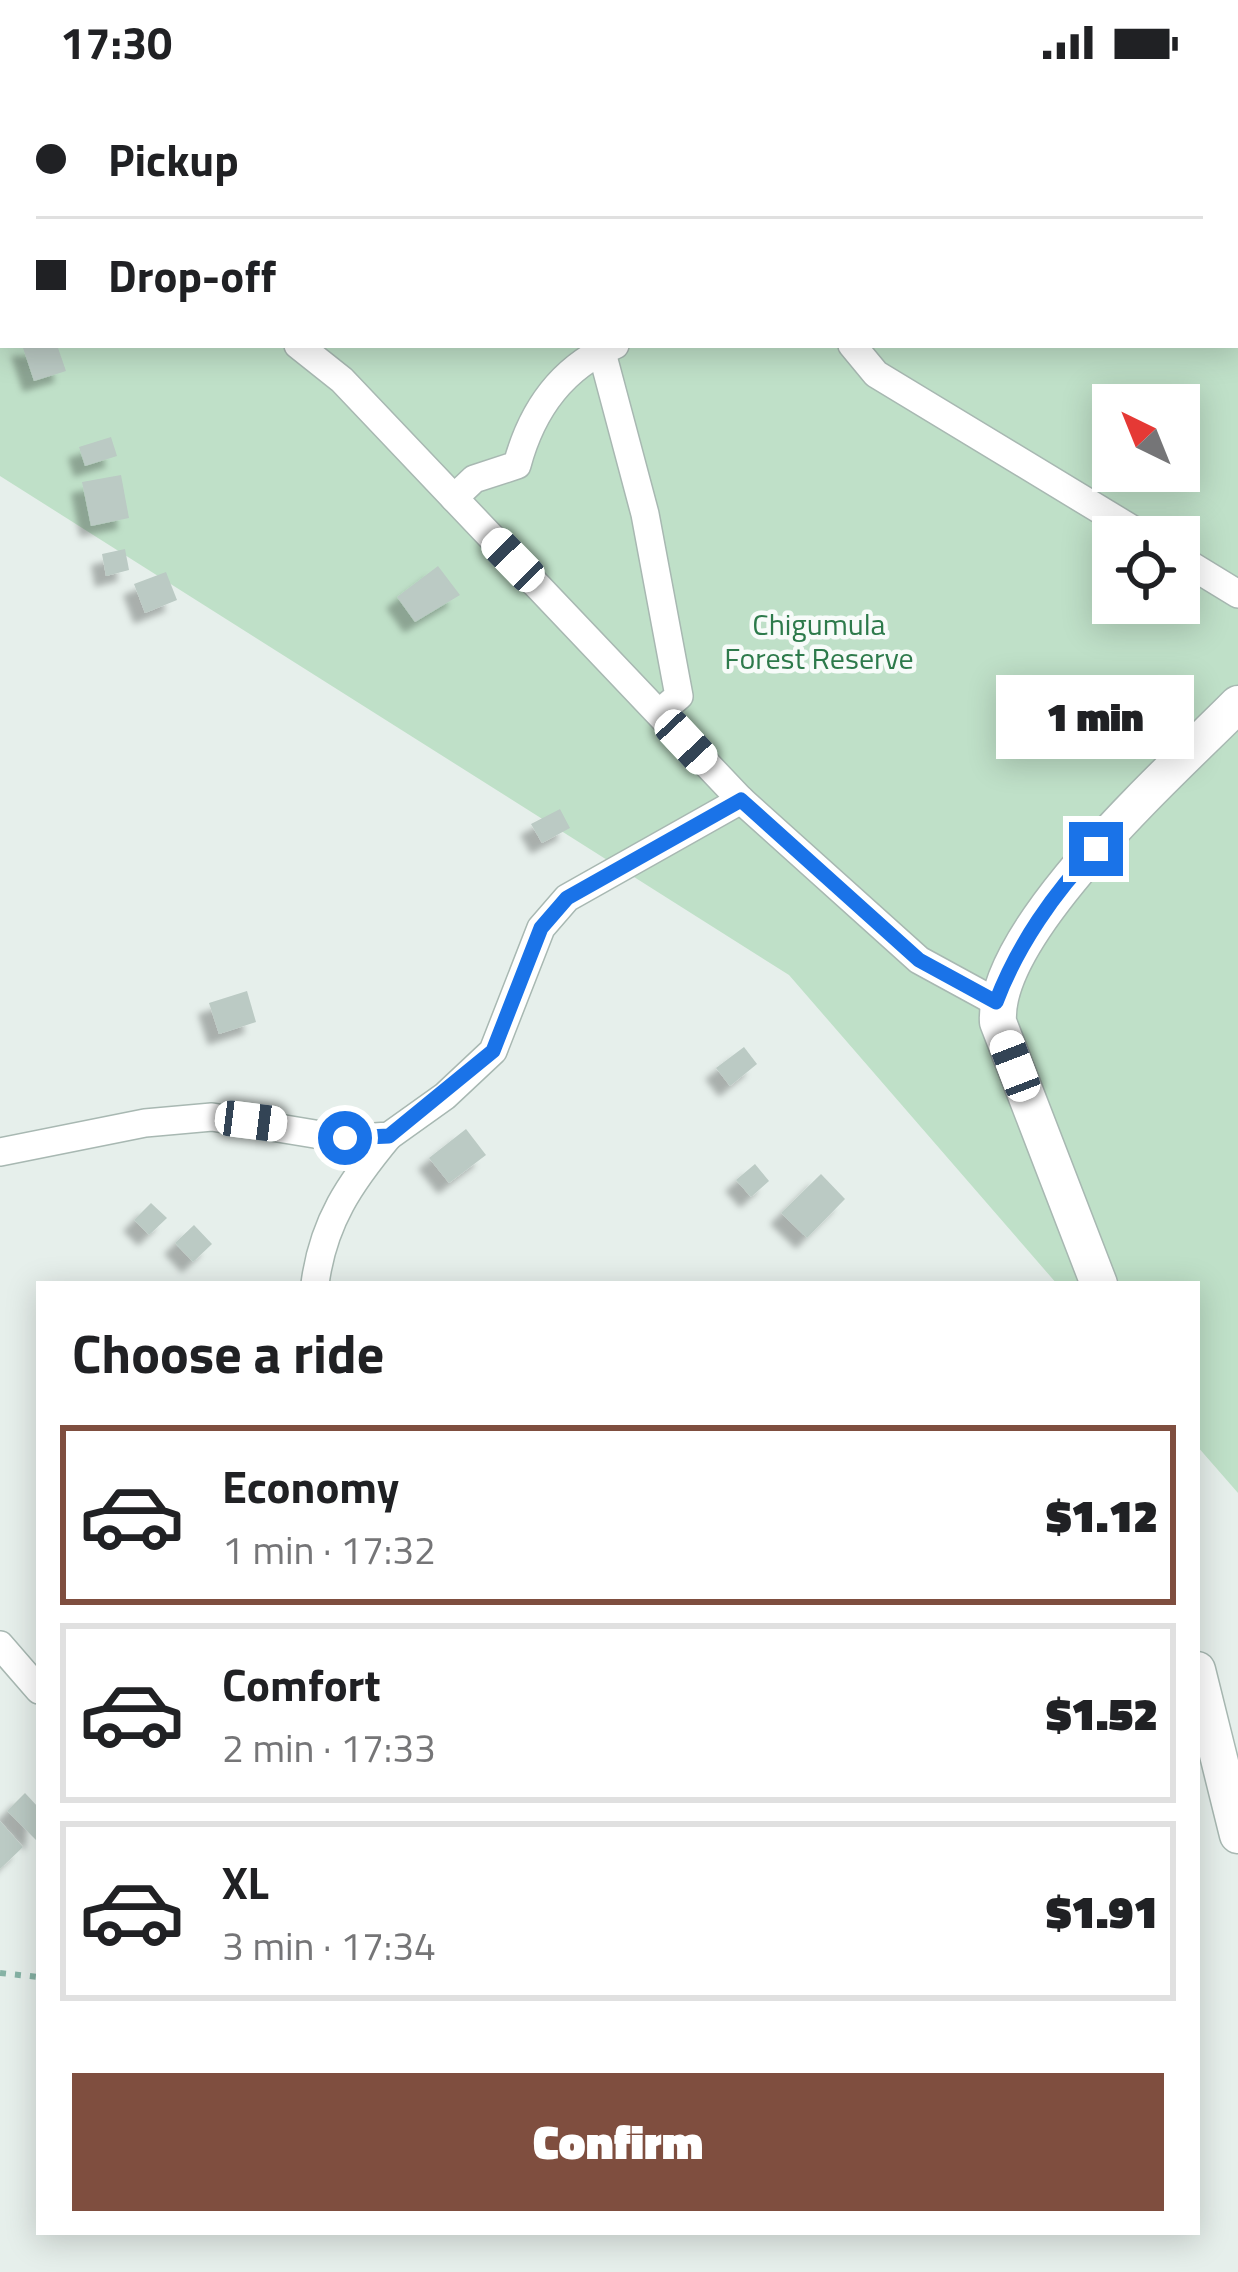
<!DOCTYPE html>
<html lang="en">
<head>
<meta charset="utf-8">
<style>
  body { margin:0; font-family:"Titillium Web",sans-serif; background:#f6f6f6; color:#202124; height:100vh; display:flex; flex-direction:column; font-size:45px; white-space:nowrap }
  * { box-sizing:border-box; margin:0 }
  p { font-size:39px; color:#757577 }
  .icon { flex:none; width:66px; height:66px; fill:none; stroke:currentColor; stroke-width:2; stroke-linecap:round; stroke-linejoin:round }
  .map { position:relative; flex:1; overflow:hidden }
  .sheet { position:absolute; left:36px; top:1197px; width:1164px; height:954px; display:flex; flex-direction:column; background:#fff; border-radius:0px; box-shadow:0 6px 30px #0003 }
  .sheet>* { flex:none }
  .hud { position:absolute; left:0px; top:0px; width:1239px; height:264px; box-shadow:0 6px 30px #0003; display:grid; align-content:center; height:264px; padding:0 36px; background:#fff }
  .needle { width:78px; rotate:317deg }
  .tools { position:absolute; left:1092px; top:300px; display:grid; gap:24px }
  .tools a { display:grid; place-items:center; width:108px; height:108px; border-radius:0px; background:#fff; box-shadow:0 6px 30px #0003; font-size:60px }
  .end { position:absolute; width:54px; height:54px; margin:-27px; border:15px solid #1a73e8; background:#fff; box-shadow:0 0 0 6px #fff }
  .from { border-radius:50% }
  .bubble { position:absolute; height:84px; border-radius:0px; background:#fff; box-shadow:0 6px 30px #0003; font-size:39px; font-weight:800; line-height:84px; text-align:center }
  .car { position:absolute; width:36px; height:72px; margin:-36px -18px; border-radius:15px; box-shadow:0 0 9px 3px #0007; background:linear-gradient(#fff 24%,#345 0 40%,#fff 0 76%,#345 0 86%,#fff 0) }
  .hud b { display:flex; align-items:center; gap:42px; height:114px; font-size:45px }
  .hud b+b { border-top:3px solid #e0e0e0 }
  .hud i { width:30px; height:30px; background:#202124 }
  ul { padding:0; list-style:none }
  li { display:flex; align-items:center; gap:36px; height:180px; margin:0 24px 18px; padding:0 12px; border:6px solid #e0e0e0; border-radius:0px }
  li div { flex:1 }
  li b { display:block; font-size:45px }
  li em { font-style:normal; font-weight:800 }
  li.active { border-color:#7f4e3f }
  li>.icon { width:108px; height:108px; stroke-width:1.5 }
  h2 { padding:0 36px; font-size:54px; line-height:144px }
  .action { display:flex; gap:24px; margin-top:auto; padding:24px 36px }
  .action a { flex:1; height:138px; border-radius:0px; background:#7f4e3f; color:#fff; font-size:48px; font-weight:800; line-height:138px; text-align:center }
  .status { display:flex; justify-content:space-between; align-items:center; height:84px; padding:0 60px; background:#fff; direction:ltr }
  .status svg { height:33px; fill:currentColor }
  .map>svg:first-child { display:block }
</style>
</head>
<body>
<div class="status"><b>17:30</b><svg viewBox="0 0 49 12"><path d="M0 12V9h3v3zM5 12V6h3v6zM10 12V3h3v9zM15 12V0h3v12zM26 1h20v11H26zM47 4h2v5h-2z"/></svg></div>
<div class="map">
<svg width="1238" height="2188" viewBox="0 0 1238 2188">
  <defs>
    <filter id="shadow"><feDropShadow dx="-11" dy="11" stdDeviation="3" flood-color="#0004"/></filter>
  </defs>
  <rect width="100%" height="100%" fill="#e6efeb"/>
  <path fill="#bfe0c8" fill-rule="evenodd" d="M0,0H1238V1409L1197,1362V1200H1057L789,891L0,392ZM3,3H1236V261H3ZM1113,321H1179V387H1113ZM1113,453H1179V519H1113Z"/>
  <g fill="#bbcac4" filter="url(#shadow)">
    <path d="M22,261H57L66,287L34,297Z"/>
    <path d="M111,353L117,372L85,382L79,363Z"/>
    <path d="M121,391L129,434L91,442L82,398Z"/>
    <path d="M125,465L129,486L106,492L102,470Z"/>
    <path d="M438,482L460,511L415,538L397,513Z"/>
    <path d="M166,488L177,516L145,529L134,500Z"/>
    <path d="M560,725L570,744L542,759L531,740Z"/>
    <path d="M247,907L256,938L219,950L209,919Z"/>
    <path d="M744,963L757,980L730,1002L716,984Z"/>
    <path d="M466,1045L486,1071L449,1099L429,1074Z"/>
    <path d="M755,1080L769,1097L751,1113L736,1096Z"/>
    <path d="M821,1090L845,1115L807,1154L781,1129Z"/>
    <path d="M151,1119L167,1134L149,1151L134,1136Z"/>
    <path d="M194,1141L212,1160L193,1178L175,1159Z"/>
    <path d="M25,1709L39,1724L36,1756L7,1727Z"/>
    <path d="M0,1737L23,1763L0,1785Z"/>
  </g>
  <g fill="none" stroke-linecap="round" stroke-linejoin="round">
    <g stroke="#a8b8b2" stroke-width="30">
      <g id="minor">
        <path d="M492,0V3"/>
        <path d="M631,0L635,3"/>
        <path d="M0,89L3,90"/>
        <path d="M298,261L342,296L741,716L919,876L996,918"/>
        <path d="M600,261L645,430L679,612L659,629"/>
        <path d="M852,261L876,290L1145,453"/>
        <path d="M454,414L474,395L517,381C532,325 562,283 615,261"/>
        <path d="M1179,474L1238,510"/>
        <path d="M0,1068L145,1039L212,1033L345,1055L389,1052L445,1012L493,967L541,844L567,814L741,716"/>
        <path d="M315,1200C323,1138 350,1099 389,1052"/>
        <path d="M0,1561L39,1606"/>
      </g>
    </g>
    <g stroke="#a8b8b2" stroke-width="39">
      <g id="tertiary">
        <path d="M1099,1200L998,938C992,846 1174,685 1238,620"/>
        <path d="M1197,1586L1238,1751"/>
      </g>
    </g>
    <path stroke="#86b3a5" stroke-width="6" stroke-dasharray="6 9" stroke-linecap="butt" d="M0,1889L39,1893"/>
    <use href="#minor" stroke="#fff" stroke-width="27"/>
    <use href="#tertiary" stroke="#fff" stroke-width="36"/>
  </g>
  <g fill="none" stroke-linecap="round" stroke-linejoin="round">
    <path stroke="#1a73e8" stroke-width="15" d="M345,1054L389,1052L493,967L541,844L567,814L741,716L919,876L996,918C1017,862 1055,807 1096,765"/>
  </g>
  <g text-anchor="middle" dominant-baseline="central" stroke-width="9" stroke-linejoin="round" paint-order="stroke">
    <g font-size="30" fill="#2d7a4b" stroke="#f7fbf9">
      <text x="819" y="540">Chigumula<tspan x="819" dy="34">Forest Reserve</tspan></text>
    </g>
  </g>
</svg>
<div class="tools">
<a><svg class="needle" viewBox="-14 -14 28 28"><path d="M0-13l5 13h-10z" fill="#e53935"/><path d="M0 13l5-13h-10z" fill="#757577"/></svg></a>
<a><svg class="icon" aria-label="locate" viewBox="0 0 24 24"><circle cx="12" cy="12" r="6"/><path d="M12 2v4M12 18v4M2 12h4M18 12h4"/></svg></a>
</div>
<i class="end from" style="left:345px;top:1054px"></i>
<i class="end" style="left:1096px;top:765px"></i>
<div class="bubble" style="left:996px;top:591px;width:198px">1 min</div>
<i class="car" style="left:513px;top:476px;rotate:316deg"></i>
<i class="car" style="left:686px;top:658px;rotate:137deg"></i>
<i class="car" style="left:1015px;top:982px;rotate:339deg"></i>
<i class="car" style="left:251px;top:1037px;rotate:97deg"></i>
<div class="hud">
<b><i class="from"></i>Pickup</b>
<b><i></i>Drop-off</b>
</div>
<section class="sheet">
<h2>Choose a ride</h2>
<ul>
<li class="active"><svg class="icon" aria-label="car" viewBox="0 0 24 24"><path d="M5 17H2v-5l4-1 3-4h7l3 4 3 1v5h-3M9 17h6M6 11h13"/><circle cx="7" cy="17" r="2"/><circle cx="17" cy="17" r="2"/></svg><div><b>Economy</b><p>1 min · 17:32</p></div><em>$1.12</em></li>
<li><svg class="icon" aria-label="car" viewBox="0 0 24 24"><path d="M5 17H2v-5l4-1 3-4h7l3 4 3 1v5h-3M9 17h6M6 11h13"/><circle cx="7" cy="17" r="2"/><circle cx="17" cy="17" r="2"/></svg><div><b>Comfort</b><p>2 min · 17:33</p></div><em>$1.52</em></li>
<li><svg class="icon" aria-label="car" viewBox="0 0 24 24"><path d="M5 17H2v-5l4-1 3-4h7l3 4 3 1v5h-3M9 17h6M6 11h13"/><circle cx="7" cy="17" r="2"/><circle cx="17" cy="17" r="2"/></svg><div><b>XL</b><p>3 min · 17:34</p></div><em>$1.91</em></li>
</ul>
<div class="action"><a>Confirm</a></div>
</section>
</div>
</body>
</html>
